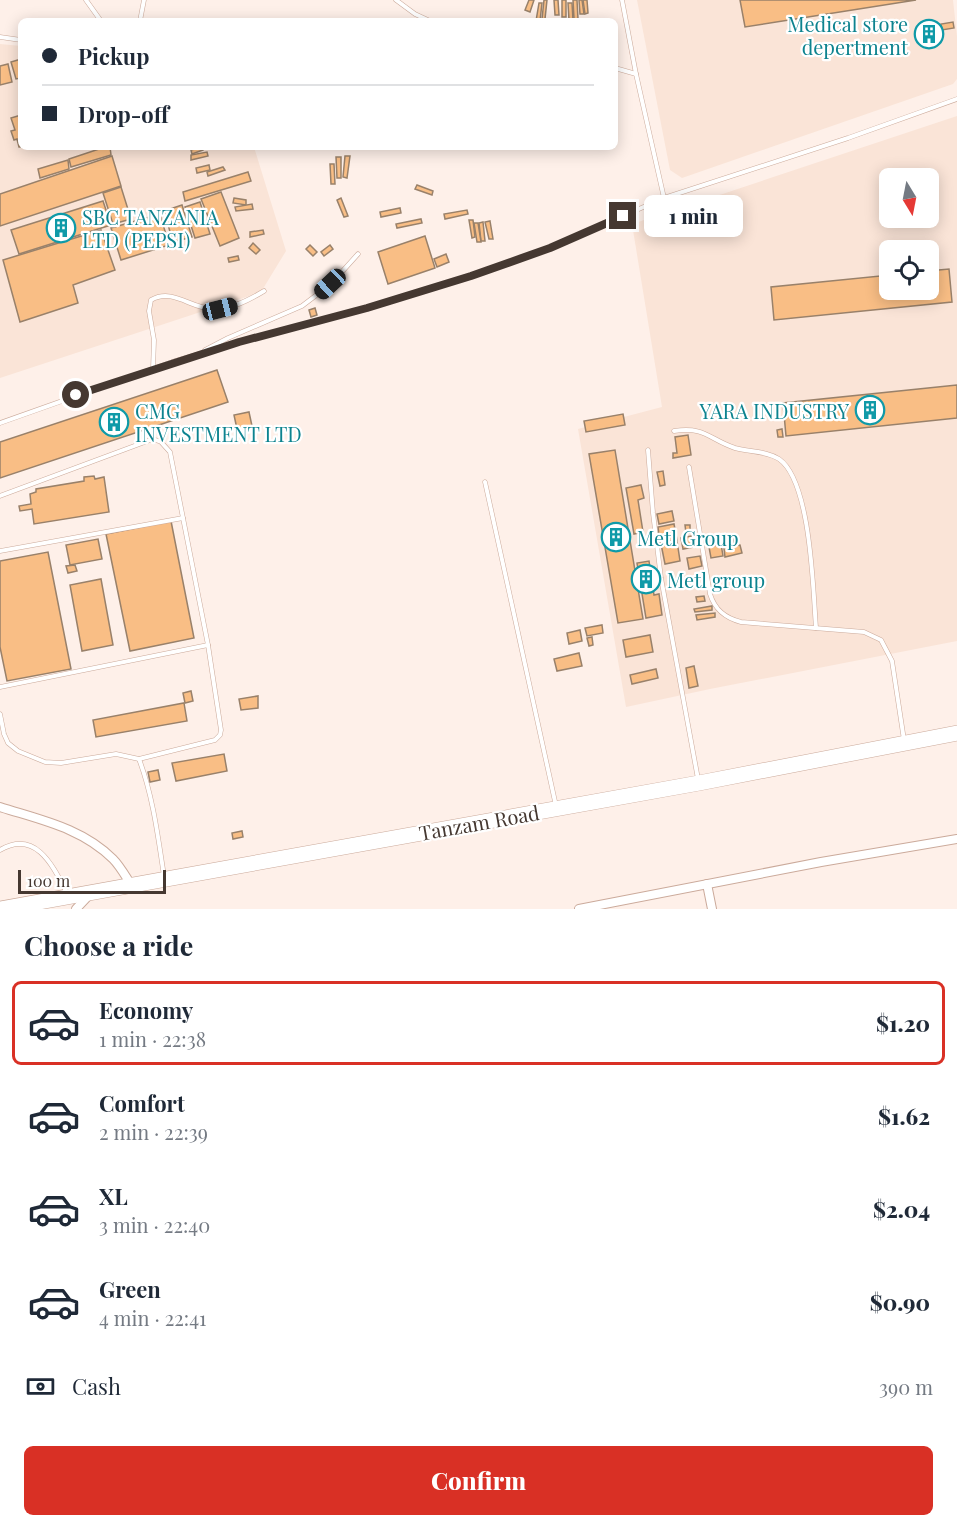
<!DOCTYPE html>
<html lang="en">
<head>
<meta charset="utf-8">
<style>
  body { margin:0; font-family:"Playfair Display",serif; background:#f6f6f7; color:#1f2937; height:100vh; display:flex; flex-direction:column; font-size:22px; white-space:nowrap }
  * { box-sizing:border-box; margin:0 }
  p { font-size:20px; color:#747a83 }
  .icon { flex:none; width:33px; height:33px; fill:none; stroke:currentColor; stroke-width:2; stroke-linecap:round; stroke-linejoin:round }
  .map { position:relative; height:909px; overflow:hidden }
  .side { display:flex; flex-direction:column; background:#fff; flex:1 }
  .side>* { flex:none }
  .hud { position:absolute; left:18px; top:18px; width:600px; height:132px; border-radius:9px; box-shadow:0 3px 15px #0003; display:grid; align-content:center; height:132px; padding:0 24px; background:#fff }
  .needle { width:39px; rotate:170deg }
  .tools { position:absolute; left:879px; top:168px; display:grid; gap:12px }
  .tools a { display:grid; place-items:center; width:60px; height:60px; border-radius:9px; background:#fff; box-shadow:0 3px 15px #0003; font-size:30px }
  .scale { position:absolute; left:18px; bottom:15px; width:148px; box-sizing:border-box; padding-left:6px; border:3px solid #453831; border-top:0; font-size:16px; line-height:21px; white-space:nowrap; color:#453831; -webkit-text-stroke:4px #fff; paint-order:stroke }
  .end { position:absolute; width:27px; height:27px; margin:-14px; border:8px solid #453831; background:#fff; box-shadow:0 0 0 3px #fff }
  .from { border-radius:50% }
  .bubble { position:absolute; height:42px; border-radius:9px; background:#fff; box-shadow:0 3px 15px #0003; font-size:20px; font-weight:800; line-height:42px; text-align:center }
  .car { position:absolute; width:18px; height:36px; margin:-18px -9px; border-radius:8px; box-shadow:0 0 4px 2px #0007; background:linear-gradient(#222 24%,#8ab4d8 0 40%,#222 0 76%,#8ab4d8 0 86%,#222 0) }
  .hud b { display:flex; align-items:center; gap:21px; height:57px; font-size:22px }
  .hud b+b { border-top:2px solid #e0e1e3 }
  .hud i { width:15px; height:15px; background:#1f2937 }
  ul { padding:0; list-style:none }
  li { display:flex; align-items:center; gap:18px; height:84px; margin:0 12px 9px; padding:0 12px; border:3px solid transparent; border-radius:9px }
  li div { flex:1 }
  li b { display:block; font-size:22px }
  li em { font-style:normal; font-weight:800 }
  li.on { border-color:#d93025 }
  li>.icon { width:54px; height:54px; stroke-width:1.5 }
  h2 { padding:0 24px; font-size:27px; line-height:72px }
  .pay { display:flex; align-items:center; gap:15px; height:66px; padding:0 24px; font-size:22px }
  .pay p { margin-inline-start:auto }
  .action { display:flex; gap:12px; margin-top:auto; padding:12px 24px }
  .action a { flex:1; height:69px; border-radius:9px; background:#d93025; color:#fff; font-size:24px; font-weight:800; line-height:69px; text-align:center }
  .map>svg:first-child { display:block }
</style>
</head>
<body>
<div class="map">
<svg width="957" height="909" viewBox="0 0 957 909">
  <rect width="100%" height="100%" fill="#fef0e9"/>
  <g fill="#fae4d7" fill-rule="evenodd">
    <path d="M637,0H953L957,36V79L953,84L682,178L670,170Z"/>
    <path d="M0,44L21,46V147H254L286,251L261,292L0,378Z"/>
    <path d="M957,116V641L710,689L626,707L578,429L662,407L632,224ZM890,178H928V218H890ZM890,250H928V290H890Z"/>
  </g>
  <g fill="#f9be85" stroke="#99816a" stroke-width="1.5">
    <path d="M529,0H534L530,12L525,10Z"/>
    <path d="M544,0H547L545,19H542Z"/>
    <path d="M554,0H558L559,15H555Z"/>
    <rect x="562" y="0" width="4" height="17"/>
    <path d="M573,0H577L578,19H574Z"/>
    <path d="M579,0H582L584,14H580Z"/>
    <path d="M583,0H587L588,13L585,14Z"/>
    <path d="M740,0H916L745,27Z"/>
    <path d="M539,3H542L540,21H536Z"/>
    <path d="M568,3H572L573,20H569Z"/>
    <path d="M953,22L954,28L942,30L941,24Z"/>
    <path d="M932,28L935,39L927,41L924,30Z"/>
    <path d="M21,59V78L16,79L11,62Z"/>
    <path d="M8,64L12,82L0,85V66Z"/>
    <path d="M21,115V147H19L17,139L14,140L11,131L15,130L11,118Z"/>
    <path d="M105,147H110L111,155L71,167L69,159Z"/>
    <path d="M202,147L203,150L192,154L191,150Z"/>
    <path d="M207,152L208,156L191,160V155Z"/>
    <path d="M112,156L121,186L0,226V194Z"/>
    <path d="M345,156H350L347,178L343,177Z"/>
    <path d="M336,157H341V178H337Z"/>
    <path d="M68,160L69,169L40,178L38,169Z"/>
    <path d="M330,164H334L335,184H331Z"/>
    <path d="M209,165L210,170L197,173L196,168Z"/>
    <path d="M223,167L225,170L208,176L207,172Z"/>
    <path d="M248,172L251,181L185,201L183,192Z"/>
    <path d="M417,185L433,191L432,195L415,189Z"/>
    <path d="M121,187L131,219L113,224L103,193Z"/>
    <path d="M221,192L239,238L220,246L201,199Z"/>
    <path d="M234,198L246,200V205L233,203Z"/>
    <path d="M341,198L348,216L344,217L337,200Z"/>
    <path d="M103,201L111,225L19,254L11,230Z"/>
    <path d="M200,202L210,234L195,238L185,207Z"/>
    <path d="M252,204L253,209L236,211L235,207Z"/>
    <path d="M182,205L192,237L173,242L164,211Z"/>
    <path d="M400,208L401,213L381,217L380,212Z"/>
    <path d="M467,210L468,214L445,219L444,214Z"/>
    <path d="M160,214L169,245L121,260L111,228Z"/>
    <path d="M421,219L422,223L397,228L396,224Z"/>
    <path d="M469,220H473L475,237L472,238Z"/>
    <path d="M490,221L493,239H489L485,222Z"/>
    <path d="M483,222L485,241H481L479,223Z"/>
    <path d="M474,223H478L481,242H477Z"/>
    <path d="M101,230L115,270L73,285L78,303L20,322L3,260Z"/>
    <path d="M263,230L264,234L250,237V232Z"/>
    <path d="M425,236L435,268L388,284L378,252Z"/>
    <path d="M253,243L260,250L256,254L249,248Z"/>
    <path d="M310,245L317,252L313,256L306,249Z"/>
    <path d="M330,245L333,249L324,256L321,252Z"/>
    <path d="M446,254L449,262L437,267L434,259Z"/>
    <path d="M238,256L239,260L229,262L228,258Z"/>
    <path d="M949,269L952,302L774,320L771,287L890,275V290H928V271Z"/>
    <path d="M315,308L317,315L311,317L309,310Z"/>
    <path d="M217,370L228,402L0,478V442Z"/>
    <path d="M957,385V418L786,436L783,403Z"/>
    <path d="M249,412L252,426L237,429L234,415Z"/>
    <path d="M623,414L625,425L586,432L584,421Z"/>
    <path d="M782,429L783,437H778L777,430Z"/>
    <path d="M688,435L691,455L673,458V453H677L675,437Z"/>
    <path d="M615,450L643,619L618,623L589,454Z"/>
    <path d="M663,471L665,485L660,486L657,472Z"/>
    <path d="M94,476L95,479L104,477L109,512L34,524L32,509L20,511L19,506L31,504L30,494L36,492V489L84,481V477Z"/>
    <path d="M641,485L644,498L638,500L643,532L634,534L626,488Z"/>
    <path d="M672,511L674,521L659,524L657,514Z"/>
    <path d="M171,521L194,638L130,651L106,534Z"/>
    <path d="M674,524L677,540L660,543L658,527Z"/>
    <path d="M685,525H690V533H686Z"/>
    <path d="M697,535L699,546L683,549L681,538Z"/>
    <path d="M733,538L734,546L740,545L742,553L725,557L723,540Z"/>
    <path d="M98,539L102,559L70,565L66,545Z"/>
    <path d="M677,541L680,561L665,564L661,544Z"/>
    <path d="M721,544L723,556L711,558L709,547Z"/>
    <path d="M48,552L71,669L7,681L0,647V561Z"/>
    <path d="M700,556L702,566L689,569L687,558Z"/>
    <path d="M649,561L654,595L659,594L662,615L646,618L637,563Z"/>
    <path d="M75,565L77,571L68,573L66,566Z"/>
    <path d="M101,579L113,645L82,651L70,585Z"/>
    <path d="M704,596L705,601L697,602L696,597Z"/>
    <path d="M712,606V610L695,612L694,609Z"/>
    <path d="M715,613V617L697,620L696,615Z"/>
    <path d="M602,625L603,633L587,636L585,628Z"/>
    <path d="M580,630L582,641L569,644L567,633Z"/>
    <path d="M650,635L653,652L626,657L623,640Z"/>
    <path d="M592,637L593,645L589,646L587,638Z"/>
    <path d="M579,653L582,666L557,671L554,659Z"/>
    <path d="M694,666L698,686L689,688L686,668Z"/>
    <path d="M656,669L658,678L632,684L630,675Z"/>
    <path d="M191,691L193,701L185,703L183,693Z"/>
    <path d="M258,696V708L241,710L239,699Z"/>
    <path d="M184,703L187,721L96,737L93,720Z"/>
    <path d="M224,754L227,771L176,781L172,763Z"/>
    <path d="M158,770L160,780L150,782L148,772Z"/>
    <path d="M242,831L243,837L233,839L232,833Z"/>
  </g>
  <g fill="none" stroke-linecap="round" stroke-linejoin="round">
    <g stroke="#cbaa9b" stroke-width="5">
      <g id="lane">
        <path d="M86,0L101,21"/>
        <path d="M396,0L415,14L430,21"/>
        <path d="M622,0L636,74L664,198"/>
        <path d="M140,21L144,0"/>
        <path d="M0,37L21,40"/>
        <path d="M615,68L636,74"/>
        <path d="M205,350L228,338L302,306L331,284L358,254"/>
        <path d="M153,369L154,340L149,311L151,300C173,287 192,310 215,309C232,309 249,300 264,291"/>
        <path d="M0,423L172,362L239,342L367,308L471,276L550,248L664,198L848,138L957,99"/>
        <path d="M674,431C705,426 710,440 735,448C750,452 767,451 779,459C811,481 813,590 816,628"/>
        <path d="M648,450L653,513L661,578L698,779"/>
        <path d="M689,467L710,594C715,610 725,618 741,622L864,632L881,640L892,661L904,740"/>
        <path d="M485,482L556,806"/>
        <path d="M0,496L153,439L161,442L170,452L208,645L221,730L220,735L215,740L139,759L116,754L61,763L45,762L18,751L8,743L4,734L0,714"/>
        <path d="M0,551L183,518"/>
        <path d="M0,687L208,645"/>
        <path d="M139,759C153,796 158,837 164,876"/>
        <path d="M0,850C36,829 53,866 67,893"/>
      </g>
    </g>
    <g stroke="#cbaa9b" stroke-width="10">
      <g id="street">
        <path d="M0,807C41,820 82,828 113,859C120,866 126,877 132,886"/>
        <path d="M707,884L712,909"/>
        <path d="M76,909L90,894"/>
        <path d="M579,909L821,862L957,839"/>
      </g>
    </g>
    <g stroke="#cbaa9b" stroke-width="16">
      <path id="highway" d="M0,909L699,783L957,733"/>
    </g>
    <use href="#lane" stroke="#fff" stroke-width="4"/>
    <use href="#street" stroke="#fff" stroke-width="8"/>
    <use href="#highway" stroke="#fff" stroke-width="15"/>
  </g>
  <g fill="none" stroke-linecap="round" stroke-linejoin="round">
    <path stroke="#453831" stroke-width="8" d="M76,395L239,342L367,308L471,276L550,248L623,216"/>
  </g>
  <defs>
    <g id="building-ring" transform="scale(1.5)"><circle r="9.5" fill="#fff" stroke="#0f9aa8" stroke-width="1.5"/><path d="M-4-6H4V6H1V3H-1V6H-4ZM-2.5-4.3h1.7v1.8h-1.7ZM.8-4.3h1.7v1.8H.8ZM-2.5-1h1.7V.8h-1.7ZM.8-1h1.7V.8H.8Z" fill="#0f9aa8"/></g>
  </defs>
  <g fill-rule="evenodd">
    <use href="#building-ring" x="929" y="34"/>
    <use href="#building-ring" x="61" y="228"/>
    <use href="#building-ring" x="870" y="410"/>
    <use href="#building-ring" x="114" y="422"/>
    <use href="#building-ring" x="616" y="537"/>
    <use href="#building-ring" x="646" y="579"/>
  </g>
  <g text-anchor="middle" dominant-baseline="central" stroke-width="4.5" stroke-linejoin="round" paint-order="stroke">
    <g font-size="20" fill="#0d838f" stroke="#fff" text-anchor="start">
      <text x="908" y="23" text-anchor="end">Medical store<tspan x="908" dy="23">depertment</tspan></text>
      <text x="82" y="216">SBC TANZANIA<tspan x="82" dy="23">LTD (PEPSI)</tspan></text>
      <text x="135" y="410">CMG<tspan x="135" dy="23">INVESTMENT LTD</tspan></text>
      <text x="849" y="410" text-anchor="end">YARA INDUSTRY</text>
      <text x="637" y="537">Metl Group</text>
      <text x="667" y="579">Metl group</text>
    </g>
    <g font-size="20" fill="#453831" stroke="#fff">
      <text transform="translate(479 822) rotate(-10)">Tanzam Road</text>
    </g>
  </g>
</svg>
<div class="tools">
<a><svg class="needle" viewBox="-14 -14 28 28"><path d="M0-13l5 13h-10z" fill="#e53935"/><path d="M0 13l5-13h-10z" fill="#747a83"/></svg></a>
<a><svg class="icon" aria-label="locate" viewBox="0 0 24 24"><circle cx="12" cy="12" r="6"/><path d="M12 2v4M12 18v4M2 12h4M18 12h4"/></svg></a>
</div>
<div class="scale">100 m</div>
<i class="end from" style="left:76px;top:395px"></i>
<i class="end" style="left:623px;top:216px"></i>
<div class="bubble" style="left:644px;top:195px;width:99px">1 min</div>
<i class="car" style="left:330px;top:284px;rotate:227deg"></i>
<i class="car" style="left:220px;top:309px;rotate:76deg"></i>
<div class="hud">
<b><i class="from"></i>Pickup</b>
<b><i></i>Drop-off</b>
</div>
</div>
<section class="side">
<h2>Choose a ride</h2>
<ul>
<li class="on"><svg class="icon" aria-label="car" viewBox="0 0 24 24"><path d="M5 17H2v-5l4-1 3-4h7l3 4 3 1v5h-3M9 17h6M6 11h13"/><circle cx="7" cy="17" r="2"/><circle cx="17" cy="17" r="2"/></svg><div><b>Economy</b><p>1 min · 22:38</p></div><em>$1.20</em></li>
<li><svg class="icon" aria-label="car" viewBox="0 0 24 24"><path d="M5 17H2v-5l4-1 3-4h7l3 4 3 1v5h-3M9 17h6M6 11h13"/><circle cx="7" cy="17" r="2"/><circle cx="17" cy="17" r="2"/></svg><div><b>Comfort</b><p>2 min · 22:39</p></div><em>$1.62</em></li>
<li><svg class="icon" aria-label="car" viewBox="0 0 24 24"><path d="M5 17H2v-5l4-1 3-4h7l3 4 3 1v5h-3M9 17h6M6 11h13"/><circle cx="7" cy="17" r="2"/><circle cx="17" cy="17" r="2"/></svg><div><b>XL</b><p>3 min · 22:40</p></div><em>$2.04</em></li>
<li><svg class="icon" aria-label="car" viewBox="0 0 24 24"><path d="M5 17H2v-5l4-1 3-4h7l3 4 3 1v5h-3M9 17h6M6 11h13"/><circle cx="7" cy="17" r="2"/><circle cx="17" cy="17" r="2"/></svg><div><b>Green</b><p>4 min · 22:41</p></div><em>$0.90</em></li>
</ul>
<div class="pay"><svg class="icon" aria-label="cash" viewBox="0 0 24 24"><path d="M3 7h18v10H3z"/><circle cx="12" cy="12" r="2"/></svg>Cash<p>390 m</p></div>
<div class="action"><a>Confirm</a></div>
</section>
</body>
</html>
